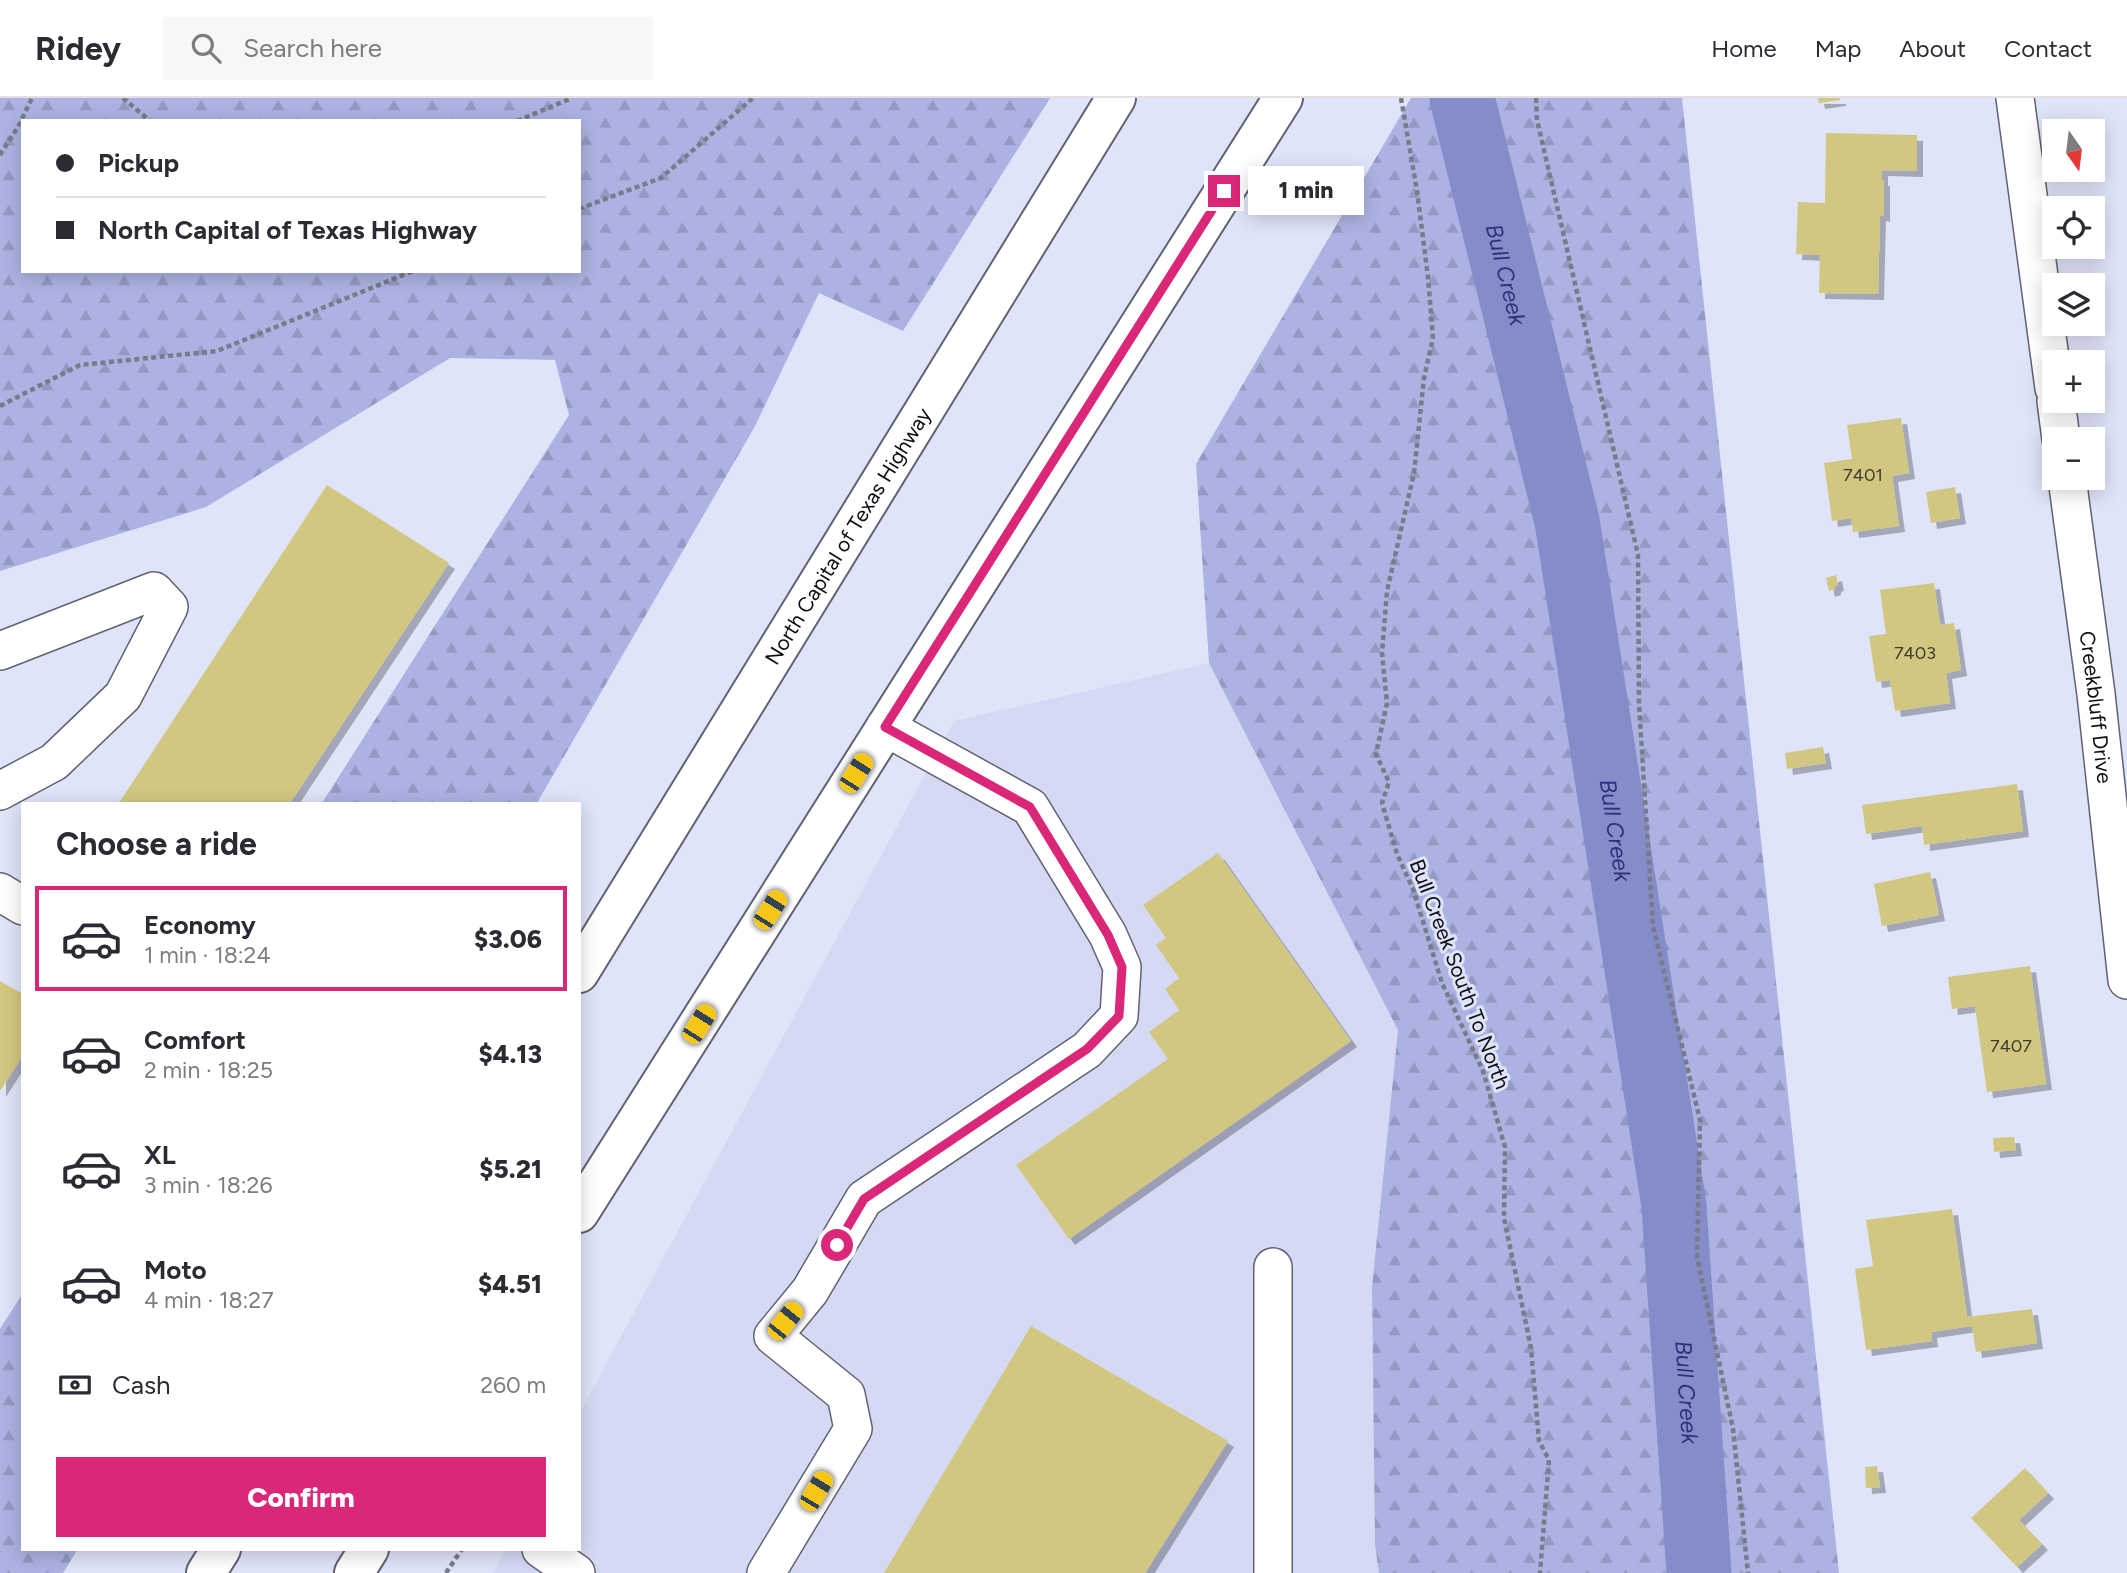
<!DOCTYPE html>
<html lang="en">
<head>
<meta charset="utf-8">
<style>
  body { margin:0; font-family:Figtree,sans-serif; background:#f7f7f7; color:#2b2b33; height:100vh; display:flex; flex-direction:column; font-size:26px; white-space:nowrap }
  * { box-sizing:border-box; margin:0 }
  p { font-size:23px; color:#7c7c81 }
  .icon { flex:none; width:38px; height:38px; fill:none; stroke:currentColor; stroke-width:2; stroke-linecap:round; stroke-linejoin:round }
  .map { position:relative; flex:1; overflow:hidden }
  .details { position:absolute; left:21px; top:704px; width:560px; height:749px; display:flex; flex-direction:column; background:#fff; border-radius:0px; box-shadow:0 4px 18px #0003 }
  .details>* { flex:none }
  .top-card { position:absolute; left:21px; top:21px; width:560px; height:154px; border-radius:0px; box-shadow:0 4px 18px #0003; display:grid; align-content:center; height:154px; padding:0 35px; background:#fff }
  .needle { width:46px; rotate:166deg }
  .fabs { position:absolute; left:2042px; top:21px; display:grid; gap:14px }
  .fabs a { display:grid; place-items:center; width:63px; height:63px; border-radius:0px; background:#fff; box-shadow:0 4px 18px #0003; font-size:35px }
  .end { position:absolute; width:32px; height:32px; margin:-16px; border:9px solid #db2777; background:#fff; box-shadow:0 0 0 4px #fff }
  .from { border-radius:50% }
  .bubble { position:absolute; height:49px; border-radius:0px; background:#fff; box-shadow:0 4px 18px #0003; font-size:23px; font-weight:800; line-height:49px; text-align:center }
  .car { position:absolute; width:21px; height:42px; margin:-21px -10px; border-radius:9px; box-shadow:0 0 5px 2px #0007; background:linear-gradient(#f5c518 24%,#345 0 40%,#f5c518 0 76%,#345 0 86%,#f5c518 0) }
  .top-card b { display:flex; align-items:center; gap:24px; height:66px; font-size:26px }
  .top-card b+b { border-top:2px solid #e1e1e2 }
  .top-card i { width:18px; height:18px; background:#2b2b33 }
  ul { padding:0; list-style:none }
  li { display:flex; align-items:center; gap:21px; height:105px; margin:0 14px 10px; padding:0 21px; border:4px solid transparent; border-radius:0px }
  li div { flex:1 }
  li b { display:block; font-size:26px }
  li em { font-style:normal; font-weight:800 }
  li.current { border-color:#db2777 }
  li>.icon { width:63px; height:63px; stroke-width:1.5 }
  h2 { padding:0 35px; font-size:32px; line-height:84px }
  .pay { display:flex; align-items:center; gap:18px; height:77px; padding:0 35px; font-size:26px }
  .pay p { margin-inline-start:auto }
  .action { display:flex; gap:14px; margin-top:auto; padding:14px 35px }
  .action a { flex:1; height:80px; border-radius:0px; background:#db2777; color:#fff; font-size:28px; font-weight:800; line-height:80px; text-align:center }
  header { display:flex; align-items:center; gap:42px; box-sizing:border-box; height:98px; padding:0 35px; background:#fff; border-bottom:2px solid #e1e1e2 }
  header strong { font-size:33px }
  nav { display:flex; gap:38px; margin-inline-start:auto; font-size:24px }
  .search { width:490px; height:63px; background:#f7f7f7; display:flex; align-items:center; gap:18px; box-sizing:border-box; padding:0 24px; border-radius:0px; color:#7c7c81; font-size:26px }
  .map>svg:first-child { display:block }
</style>
</head>
<body>
<header>
<strong>Ridey</strong>
<div class="search"><svg class="icon" aria-label="search" viewBox="0 0 24 24"><circle cx="10" cy="10" r="6"/><path d="M15 15l6 6"/></svg>Search here</div>
<nav><a>Home</a><a>Map</a><a>About</a><a>Contact</a></nav>
</header>
<div class="map">
<svg width="2127" height="1475" viewBox="0 0 2127 1475">
  <defs>
    <pattern id="forest-firs" width="22" height="20" patternUnits="userSpaceOnUse" patternTransform="scale(1.75)"><rect width="22" height="20" fill="#acb3e3"/><path d="M5 1l3.5 6h-7zM16 11l3.5 6h-7z" fill="#9399c2"/></pattern>
    <filter id="shadow"><feDropShadow dx="6" dy="6" stdDeviation="0" flood-color="#0004"/></filter>
  </defs>
  <rect width="100%" height="100%" fill="#e0e4f8"/>
  <path fill="#d5d9f4" d="M1209,565L1398,932L1372,1189L1375,1447L1379,1475H493L506,1451H579V1316L954,623Z"/>
  <g fill="url(#forest-firs)" fill-rule="evenodd">
    <path d="M0,0H1050L903,233L819,195L754,330L537,705H322L569,317L555,262L450,260L206,409L0,473ZM23,23H579V173H23Z"/>
    <path d="M1411,0H1682L1839,1475H1379L1375,1447L1372,1189L1398,932L1209,565L1196,366Z"/>
    <path d="M23,1195V1451H78L63,1475H0V1231Z"/>
  </g>
  <g fill="none" stroke-linecap="round" stroke-linejoin="round">
    <path stroke="#858cca" stroke-width="65" id="s1" d="M1462,0L1567,423L1674,1108L1699,1475"/>
  </g>
  <g fill="#d2c780" filter="url(#shadow)">
    <path d="M1818,0H1840V2L1819,5Z"/>
    <path d="M1826,35L1917,37V73L1882,72V82H1884V118L1880,117L1878,196L1819,195L1820,157L1796,156L1798,104L1825,105Z"/>
    <path d="M1901,320L1909,375L1892,378L1899,428L1853,434L1851,420L1832,423L1824,365L1852,361L1847,327Z"/>
    <path d="M327,387L449,465L290,705H119Z"/>
    <path d="M1955,389L1960,420L1931,425L1926,394Z"/>
    <path d="M1836,477L1838,487L1835,488V491L1829,493L1826,480Z"/>
    <path d="M1934,485L1940,527L1954,525L1961,572L1946,575L1950,605L1895,613L1890,582L1876,584L1869,538L1886,536L1880,492Z"/>
    <path d="M1823,649L1826,665L1787,671L1785,655Z"/>
    <path d="M2017,686L2023,733L1924,747L1922,728L1866,736L1862,707Z"/>
    <path d="M1218,755L1351,943L1069,1141L1016,1067L1168,961L1149,934L1179,912L1165,891L1179,880L1156,847L1166,840L1143,807Z"/>
    <path d="M1930,774L1939,817L1882,828L1874,786Z"/>
    <path d="M2030,868L2046,986L1987,994L1975,908L1952,911L1948,879Z"/>
    <path d="M0,883L23,896V957L0,993Z"/>
    <path d="M2014,1039L2016,1052L1994,1054L1993,1040Z"/>
    <path d="M1952,1111L1967,1219L2032,1211L2037,1245L1976,1254L1972,1228L1931,1234L1932,1243L1866,1252L1855,1171L1873,1168L1866,1122Z"/>
    <path d="M1031,1228L1228,1343L1145,1475H884Z"/>
    <path d="M1877,1368L1880,1389L1866,1390L1865,1369Z"/>
    <path d="M2025,1370L2048,1395L2019,1422L2042,1446L2017,1469L1971,1420Z"/>
  </g>
  <g fill="none" stroke-linecap="round" stroke-linejoin="round">
    <g stroke="#606274" stroke-width="40">
      <g id="minor">
        <path d="M2015,0L2054,290"/>
        <path d="M2056,303L2061,341"/>
        <path id="s2" d="M2067,380L2096,596L2127,882"/>
        <path d="M0,553L154,493L169,509L123,598L54,664L0,693"/>
        <path d="M0,794L23,808"/>
        <path d="M1273,1169V1475"/>
        <path d="M541,1451L576,1475"/>
        <path d="M766,1475L853,1331L846,1297L773,1238L810,1193L864,1101L1087,952L1119,918L1122,869L1108,837L1030,709L885,629"/>
      </g>
    </g>
    <g stroke="#606274" stroke-width="42">
      <g id="highway">
        <path id="s3" d="M579,875L1116,0"/>
        <path d="M579,1115L1283,0"/>
        <path d="M206,1475L221,1451"/>
        <path d="M354,1475L369,1451"/>
      </g>
    </g>
    <g stroke="#787b88" stroke-width="4.5" stroke-dasharray="5 3.5" stroke-linecap="butt">
      <path d="M123,0L150,23"/>
      <path d="M1401,0L1417,93L1428,179L1433,240L1424,280L1414,375L1387,493L1382,555L1387,605L1376,656L1389,684L1382,705L1397,756L1413,791L1442,885L1483,973L1505,1049L1504,1120L1531,1250L1539,1343L1549,1362L1540,1475"/>
      <path d="M1536,0L1537,22L1638,457L1639,606L1653,828L1700,1022L1697,1158L1733,1331L1748,1475"/>
      <path d="M517,23L572,0"/>
      <path d="M0,57L18,29L32,0"/>
      <path d="M579,111L661,80L753,0"/>
      <path d="M0,308L80,267L217,253L413,173"/>
      <path d="M446,1475L462,1451"/>
    </g>
    <use href="#minor" stroke="#fff" stroke-width="37"/>
    <use href="#highway" stroke="#fff" stroke-width="38"/>
  </g>
  <g fill="none" stroke-linecap="round" stroke-linejoin="round">
    <path stroke="#db2777" stroke-width="9" d="M837,1147L864,1101L1087,951L1119,918L1122,869L1108,837L1030,709L885,629L1224,93"/>
  </g>
  <g text-anchor="middle" dominant-baseline="central" stroke-width="6" stroke-linejoin="round" paint-order="stroke">
    <g font-size="18" fill="#3e3c2f">
      <text x="1863" y="377">7401</text>
      <text x="1915" y="555">7403</text>
      <text x="2011" y="948">7407</text>
    </g>
    <g font-size="21" fill="#0d0e14" stroke="#e0e4f8">
      <text stroke="none"><textPath href="#s3" startOffset="513">North Capital of Texas Highway</textPath></text>
      <text stroke="none"><textPath href="#s2" startOffset="231">Creekbluff Drive</textPath></text>
      <text transform="translate(1460 876) rotate(69)">Bull Creek South To North</text>
    </g>
    <g font-size="23" font-style="italic" fill="#31307a" stroke="#e0e4f8">
      <text stroke="none"><textPath href="#s1" startOffset="182">Bull Creek</textPath></text>
      <text stroke="none"><textPath href="#s1" startOffset="749">Bull Creek</textPath></text>
      <text stroke="none"><textPath href="#s1" startOffset="1316">Bull Creek</textPath></text>
    </g>
  </g>
</svg>
<div class="fabs">
<a><svg class="needle" viewBox="-14 -14 28 28"><path d="M0-13l5 13h-10z" fill="#e53935"/><path d="M0 13l5-13h-10z" fill="#7c7c81"/></svg></a>
<a><svg class="icon" aria-label="locate" viewBox="0 0 24 24"><circle cx="12" cy="12" r="6"/><path d="M12 2v4M12 18v4M2 12h4M18 12h4"/></svg></a>
<a><svg class="icon" aria-label="layers" viewBox="0 0 24 24"><path d="M12 4l9 5-9 5-9-5zM3 14l9 5 9-5"/></svg></a>
<a>+</a>
<a>−</a>
</div>
<i class="end from" style="left:837px;top:1147px"></i>
<i class="end" style="left:1224px;top:93px"></i>
<div class="bubble" style="left:1248px;top:68px;width:116px">1 min</div>
<i class="car" style="left:856px;top:675px;rotate:32deg"></i>
<i class="car" style="left:770px;top:812px;rotate:32deg"></i>
<i class="car" style="left:699px;top:926px;rotate:32deg"></i>
<i class="car" style="left:785px;top:1223px;rotate:39deg"></i>
<i class="car" style="left:816px;top:1393px;rotate:31deg"></i>
<div class="top-card">
<b><i class="from"></i>Pickup</b>
<b><i></i>North Capital of Texas Highway</b>
</div>
<section class="details">
<h2>Choose a ride</h2>
<ul>
<li class="current"><svg class="icon" aria-label="car" viewBox="0 0 24 24"><path d="M5 17H2v-5l4-1 3-4h7l3 4 3 1v5h-3M9 17h6M6 11h13"/><circle cx="7" cy="17" r="2"/><circle cx="17" cy="17" r="2"/></svg><div><b>Economy</b><p>1 min · 18:24</p></div><em>$3.06</em></li>
<li><svg class="icon" aria-label="car" viewBox="0 0 24 24"><path d="M5 17H2v-5l4-1 3-4h7l3 4 3 1v5h-3M9 17h6M6 11h13"/><circle cx="7" cy="17" r="2"/><circle cx="17" cy="17" r="2"/></svg><div><b>Comfort</b><p>2 min · 18:25</p></div><em>$4.13</em></li>
<li><svg class="icon" aria-label="car" viewBox="0 0 24 24"><path d="M5 17H2v-5l4-1 3-4h7l3 4 3 1v5h-3M9 17h6M6 11h13"/><circle cx="7" cy="17" r="2"/><circle cx="17" cy="17" r="2"/></svg><div><b>XL</b><p>3 min · 18:26</p></div><em>$5.21</em></li>
<li><svg class="icon" aria-label="car" viewBox="0 0 24 24"><path d="M5 17H2v-5l4-1 3-4h7l3 4 3 1v5h-3M9 17h6M6 11h13"/><circle cx="7" cy="17" r="2"/><circle cx="17" cy="17" r="2"/></svg><div><b>Moto</b><p>4 min · 18:27</p></div><em>$4.51</em></li>
</ul>
<div class="pay"><svg class="icon" aria-label="cash" viewBox="0 0 24 24"><path d="M3 7h18v10H3z"/><circle cx="12" cy="12" r="2"/></svg>Cash<p>260 m</p></div>
<div class="action"><a>Confirm</a></div>
</section>
</div>
</body>
</html>
